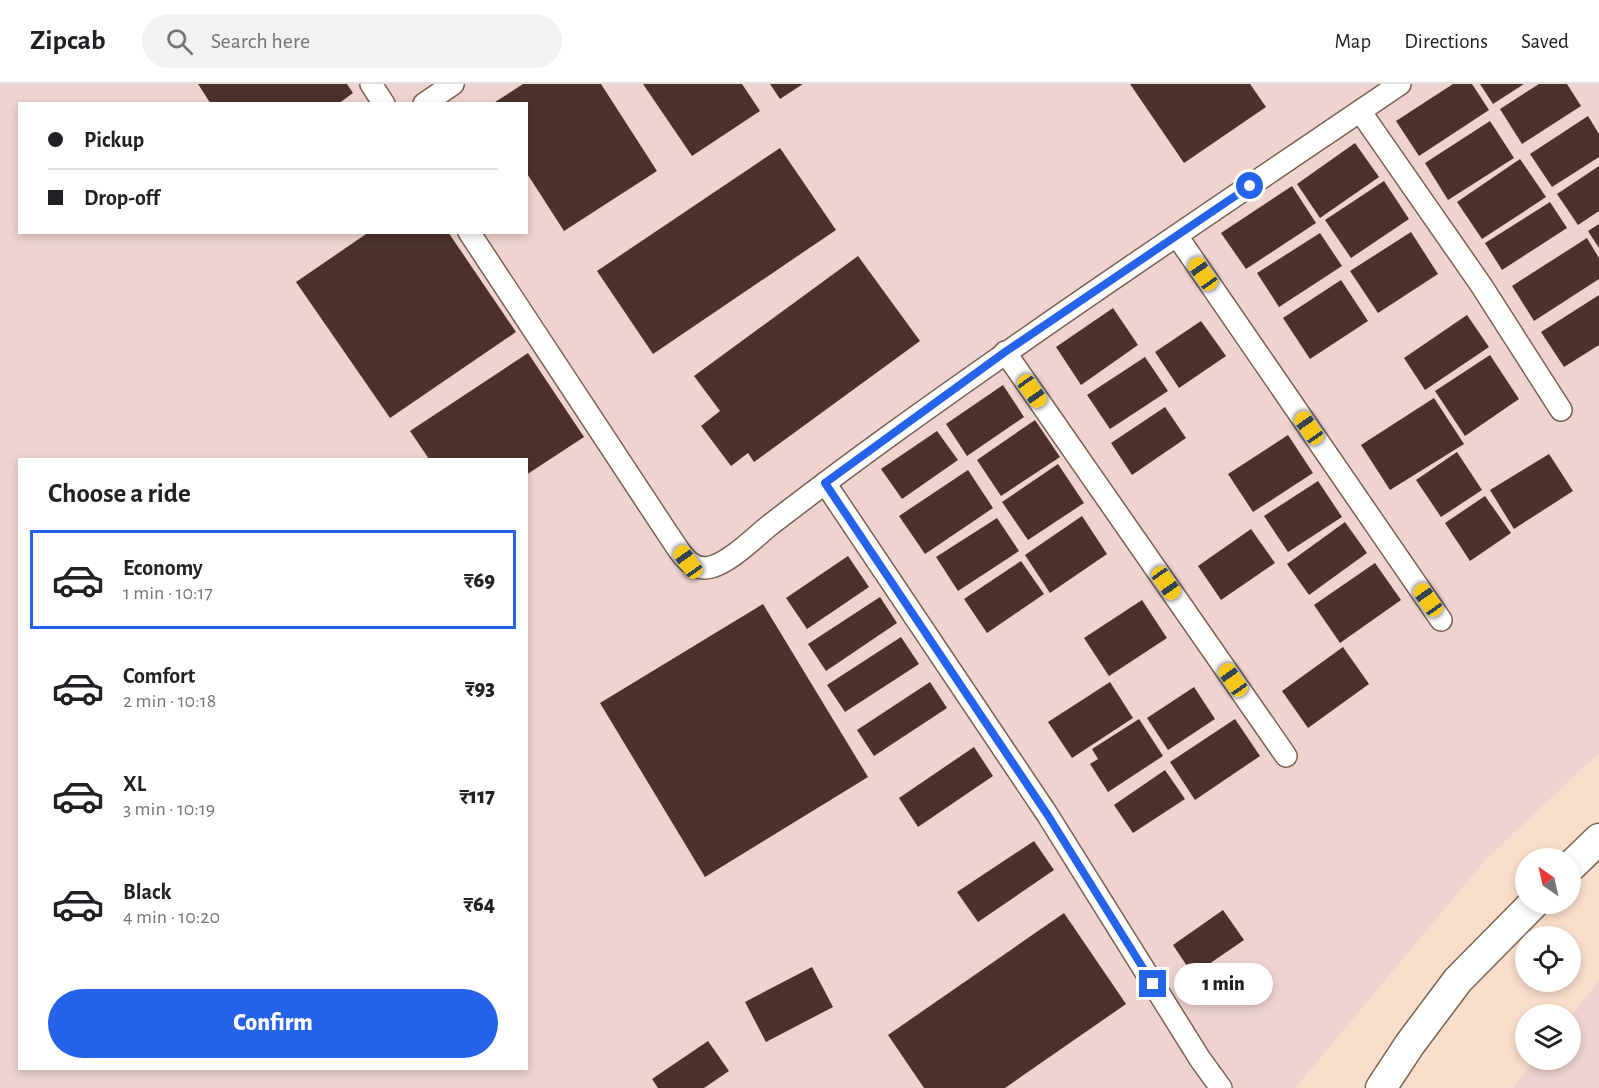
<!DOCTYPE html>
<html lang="en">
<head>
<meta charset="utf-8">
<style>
  body { margin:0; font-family:"Alegreya Sans",sans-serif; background:#f2f2f2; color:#202124; height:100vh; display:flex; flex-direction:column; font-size:22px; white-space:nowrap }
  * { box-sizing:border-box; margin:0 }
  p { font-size:20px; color:#757577 }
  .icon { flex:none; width:33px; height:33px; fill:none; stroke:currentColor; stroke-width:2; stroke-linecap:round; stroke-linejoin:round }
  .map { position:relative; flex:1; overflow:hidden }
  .drawer { position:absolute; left:18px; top:374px; width:510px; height:612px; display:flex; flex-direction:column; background:#fff; border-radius:0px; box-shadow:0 3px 9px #0003 }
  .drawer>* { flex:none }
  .top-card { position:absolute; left:18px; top:18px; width:510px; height:132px; border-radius:0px; box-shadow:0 3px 9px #0003; display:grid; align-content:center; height:132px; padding:0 30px; background:#fff }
  .needle { width:39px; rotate:326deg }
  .buttons { position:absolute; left:1515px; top:764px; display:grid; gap:12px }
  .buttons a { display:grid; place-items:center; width:66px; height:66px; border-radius:50%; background:#fff; box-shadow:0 3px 9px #0003; font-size:30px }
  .end { position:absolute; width:27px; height:27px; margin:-14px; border:8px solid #2563eb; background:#fff; box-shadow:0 0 0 3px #fff }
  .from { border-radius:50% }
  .bubble { position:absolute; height:42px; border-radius:21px; background:#fff; box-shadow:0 3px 9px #0003; font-size:20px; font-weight:800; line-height:42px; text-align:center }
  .car { position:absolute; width:18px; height:36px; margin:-18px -9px; border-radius:8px; box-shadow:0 0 4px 2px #0007; background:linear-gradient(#f5c518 24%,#345 0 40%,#f5c518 0 76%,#345 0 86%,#f5c518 0) }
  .top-card b { display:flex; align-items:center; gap:21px; height:57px; font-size:22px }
  .top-card b+b { border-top:2px solid #e0e0e0 }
  .top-card i { width:15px; height:15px; background:#202124 }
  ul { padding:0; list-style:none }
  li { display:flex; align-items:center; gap:18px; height:99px; margin:0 12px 9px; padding:0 18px; border:3px solid transparent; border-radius:0px }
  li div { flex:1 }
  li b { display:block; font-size:22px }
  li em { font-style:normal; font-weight:800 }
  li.on { border-color:#2563eb }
  li>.icon { width:54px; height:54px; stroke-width:1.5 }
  h2 { padding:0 30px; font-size:27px; line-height:72px }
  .action { display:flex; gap:12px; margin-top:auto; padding:12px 30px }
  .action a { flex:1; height:69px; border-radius:36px; background:#2563eb; color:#fff; font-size:24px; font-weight:800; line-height:69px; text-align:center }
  header { display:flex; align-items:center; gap:36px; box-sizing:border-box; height:84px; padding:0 30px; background:#fff; border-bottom:2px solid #e0e0e0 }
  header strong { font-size:28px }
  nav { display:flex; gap:33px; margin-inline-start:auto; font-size:21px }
  .search { width:420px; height:54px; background:#f2f2f2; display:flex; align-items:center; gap:15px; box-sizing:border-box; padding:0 21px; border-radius:33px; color:#757577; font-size:22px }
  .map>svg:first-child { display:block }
</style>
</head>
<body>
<header>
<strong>Zipcab</strong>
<div class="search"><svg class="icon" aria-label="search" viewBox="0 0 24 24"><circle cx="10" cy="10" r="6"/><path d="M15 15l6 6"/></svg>Search here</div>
<nav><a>Map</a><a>Directions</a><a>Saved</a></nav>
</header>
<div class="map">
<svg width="1599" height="1004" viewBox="0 0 1599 1004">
  <rect width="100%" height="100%" fill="#fadecb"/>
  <g fill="#eed3d0" fill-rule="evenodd">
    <path d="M0,0H1599V669L1487,774L1295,1004H0ZM20,20H526V148H20ZM20,375H526V984H20Z"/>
    <path d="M1599,896V1004H1513L1536,975H1570L1571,932Z"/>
  </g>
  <g fill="#4c322a">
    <path d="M198,0H347L353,9L338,20H211Z"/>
    <path d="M523,0H601L657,87L564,147L526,88V20H492Z"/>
    <path d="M643,0H742L760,27L692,72Z"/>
    <path d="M770,0H803L780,15Z"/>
    <path d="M1130,0H1250L1266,23L1184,79Z"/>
    <path d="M1453,0H1472L1489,26L1419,72L1396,37Z"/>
    <path d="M1480,0H1524L1493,20Z"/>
    <path d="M1539,0H1567L1581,22L1522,60L1500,25Z"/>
    <path d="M1588,32L1599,50V73L1552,103L1530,70Z"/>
    <path d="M1490,37L1514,74L1448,116L1425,79Z"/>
    <path d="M1355,59L1379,93L1320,134L1297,100Z"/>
    <path d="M780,64L836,146L653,270L597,187Z"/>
    <path d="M1520,75L1546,113L1482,155L1457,118Z"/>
    <path d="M1599,82V127L1578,141L1557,110Z"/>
    <path d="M1384,97L1409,135L1351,174L1325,136Z"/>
    <path d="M1292,102L1316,139L1246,185L1221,149Z"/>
    <path d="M1550,118L1567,144L1502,186L1485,159Z"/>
    <path d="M1599,140V164L1588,147Z"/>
    <path d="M369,148H448L516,248L390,334L296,198Z"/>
    <path d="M1411,148L1438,190L1378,229L1350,187Z"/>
    <path d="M1320,149L1342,182L1279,223L1257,189Z"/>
    <path d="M1587,154L1599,174V195L1534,237L1512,202Z"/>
    <path d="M858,172L920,257L754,378L748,369L731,382L701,342L720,327L694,292Z"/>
    <path d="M1341,196L1368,237L1310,275L1283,234Z"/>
    <path d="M1599,211V261L1564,283L1541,248Z"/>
    <path d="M1113,224L1138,261L1081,301L1056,263Z"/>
    <path d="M1467,231L1489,263L1425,306L1404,274Z"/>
    <path d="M1201,237L1226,272L1179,304L1155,268Z"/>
    <path d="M528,269L584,353L526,391V375H429L410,347Z"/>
    <path d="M1490,271L1519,315L1465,352L1435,307Z"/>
    <path d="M1145,273L1168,307L1110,345L1087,311Z"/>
    <path d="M1003,301L1024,333L967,372L946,340Z"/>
    <path d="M1434,314L1464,360L1390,406L1361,361Z"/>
    <path d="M1165,323L1186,354L1132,391L1111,359Z"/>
    <path d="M1035,336L1060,373L1001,412L977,376Z"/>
    <path d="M937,347L958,376L902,415L881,385Z"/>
    <path d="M1288,351L1313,389L1253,428L1228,390Z"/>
    <path d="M1457,368L1482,406L1441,433L1416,396Z"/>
    <path d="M1549,370L1573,407L1514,445L1490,406Z"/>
    <path d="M1058,380L1084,419L1028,456L1002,418Z"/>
    <path d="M968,386L993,424L925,470L899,432Z"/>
    <path d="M1318,397L1342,433L1288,468L1264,432Z"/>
    <path d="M1485,412L1511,449L1470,477L1445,439Z"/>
    <path d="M1082,432L1107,470L1050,509L1025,471Z"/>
    <path d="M997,434L1019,467L958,507L936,473Z"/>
    <path d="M1345,438L1367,469L1309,511L1287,480Z"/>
    <path d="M1251,445L1275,479L1221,516L1198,482Z"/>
    <path d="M848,472L869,503L807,545L786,514Z"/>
    <path d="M1021,477L1044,510L987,549L964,515Z"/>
    <path d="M1375,479L1401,516L1340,559L1314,521Z"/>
    <path d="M880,513L897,539L826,587L808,560Z"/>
    <path d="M1142,516L1167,554L1109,592L1084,554Z"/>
    <path d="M763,520L868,693L705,793L600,619Z"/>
    <path d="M901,553L919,580L845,628L827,601Z"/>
    <path d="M1343,563L1369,600L1308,644L1282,607Z"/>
    <path d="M930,598L947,624L874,672L857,646Z"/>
    <path d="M1110,598L1133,634L1072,674L1048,638Z"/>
    <path d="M1194,603L1215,635L1168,666L1147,634Z"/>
    <path d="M1139,635L1163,672L1108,708L1090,680L1098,675L1092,665Z"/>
    <path d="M1235,635L1260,672L1195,716L1170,678Z"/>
    <path d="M974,663L993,692L918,743L899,714Z"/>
    <path d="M1165,686L1185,715L1133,749L1114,721Z"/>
    <path d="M1034,757L1054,786L978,838L957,808Z"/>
    <path d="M1223,826L1244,856L1193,891L1173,861Z"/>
    <path d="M1064,829L1126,920L1005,1004H924L888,951Z"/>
    <path d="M812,883L833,923L766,958L745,918Z"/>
    <path d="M708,957L729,987L704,1004H658L652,995Z"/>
  </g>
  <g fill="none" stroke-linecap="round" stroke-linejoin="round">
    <g stroke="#796150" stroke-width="24">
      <g id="street">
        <path d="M371,0L384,20"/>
        <path d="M424,20L453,0"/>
        <path d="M1360,27L1481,201L1561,326"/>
        <path d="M469,148L668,450C679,465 689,489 711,483C730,478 754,454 770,441C809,411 849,381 889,352C1057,231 1229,116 1400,0"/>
        <path d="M1177,152L1441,536"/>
        <path d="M1005,268L1286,672"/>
        <path d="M825,399L1047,730L1200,975L1221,1004"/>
      </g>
    </g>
    <g stroke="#796150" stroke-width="33">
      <g id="secondary">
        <path d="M1570,783L1599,755"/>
        <path d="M1381,1004L1410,960L1458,896L1534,819"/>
      </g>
    </g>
    <use href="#street" stroke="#fff" stroke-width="21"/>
    <use href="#secondary" stroke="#fff" stroke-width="30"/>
  </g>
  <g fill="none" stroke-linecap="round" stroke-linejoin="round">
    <path stroke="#2563eb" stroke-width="8" d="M1153,900L1047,730L825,399L1005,268L1250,102"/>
  </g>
</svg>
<div class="buttons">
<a><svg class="needle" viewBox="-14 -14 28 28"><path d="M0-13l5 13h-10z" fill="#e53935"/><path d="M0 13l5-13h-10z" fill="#757577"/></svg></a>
<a><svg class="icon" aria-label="locate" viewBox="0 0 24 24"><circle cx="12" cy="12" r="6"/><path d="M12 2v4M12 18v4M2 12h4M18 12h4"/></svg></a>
<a><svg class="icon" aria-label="layers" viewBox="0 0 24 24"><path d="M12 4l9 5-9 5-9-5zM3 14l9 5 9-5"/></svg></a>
</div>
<i class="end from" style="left:1250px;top:102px"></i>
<i class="end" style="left:1153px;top:900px"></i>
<div class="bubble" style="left:1174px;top:879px;width:99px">1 min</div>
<i class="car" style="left:1203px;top:190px;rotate:325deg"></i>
<i class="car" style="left:1032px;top:307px;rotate:145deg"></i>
<i class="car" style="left:1309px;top:344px;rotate:325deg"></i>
<i class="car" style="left:688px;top:478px;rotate:325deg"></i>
<i class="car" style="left:1166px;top:499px;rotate:145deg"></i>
<i class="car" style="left:1428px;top:516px;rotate:325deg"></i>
<i class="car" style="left:1233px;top:596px;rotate:325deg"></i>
<div class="top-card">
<b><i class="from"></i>Pickup</b>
<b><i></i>Drop-off</b>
</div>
<section class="drawer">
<h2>Choose a ride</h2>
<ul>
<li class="on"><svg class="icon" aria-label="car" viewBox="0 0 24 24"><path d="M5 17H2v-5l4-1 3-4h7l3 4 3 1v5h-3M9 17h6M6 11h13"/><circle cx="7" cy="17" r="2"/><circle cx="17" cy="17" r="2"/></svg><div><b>Economy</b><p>1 min · 10:17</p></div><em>₹69</em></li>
<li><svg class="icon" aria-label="car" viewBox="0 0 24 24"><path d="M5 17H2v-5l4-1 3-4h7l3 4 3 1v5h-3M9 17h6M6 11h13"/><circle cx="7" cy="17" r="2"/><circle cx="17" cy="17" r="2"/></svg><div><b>Comfort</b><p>2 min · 10:18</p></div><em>₹93</em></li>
<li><svg class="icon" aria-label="car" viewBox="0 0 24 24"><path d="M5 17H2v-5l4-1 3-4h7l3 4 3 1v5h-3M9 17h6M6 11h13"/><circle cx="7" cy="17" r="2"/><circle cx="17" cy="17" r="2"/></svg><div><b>XL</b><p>3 min · 10:19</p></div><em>₹117</em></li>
<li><svg class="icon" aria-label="car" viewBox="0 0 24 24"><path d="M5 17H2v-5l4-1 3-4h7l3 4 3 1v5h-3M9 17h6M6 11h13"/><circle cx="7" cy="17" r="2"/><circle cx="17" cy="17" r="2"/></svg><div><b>Black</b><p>4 min · 10:20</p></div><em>₹64</em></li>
</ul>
<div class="action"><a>Confirm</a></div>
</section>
</div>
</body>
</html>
